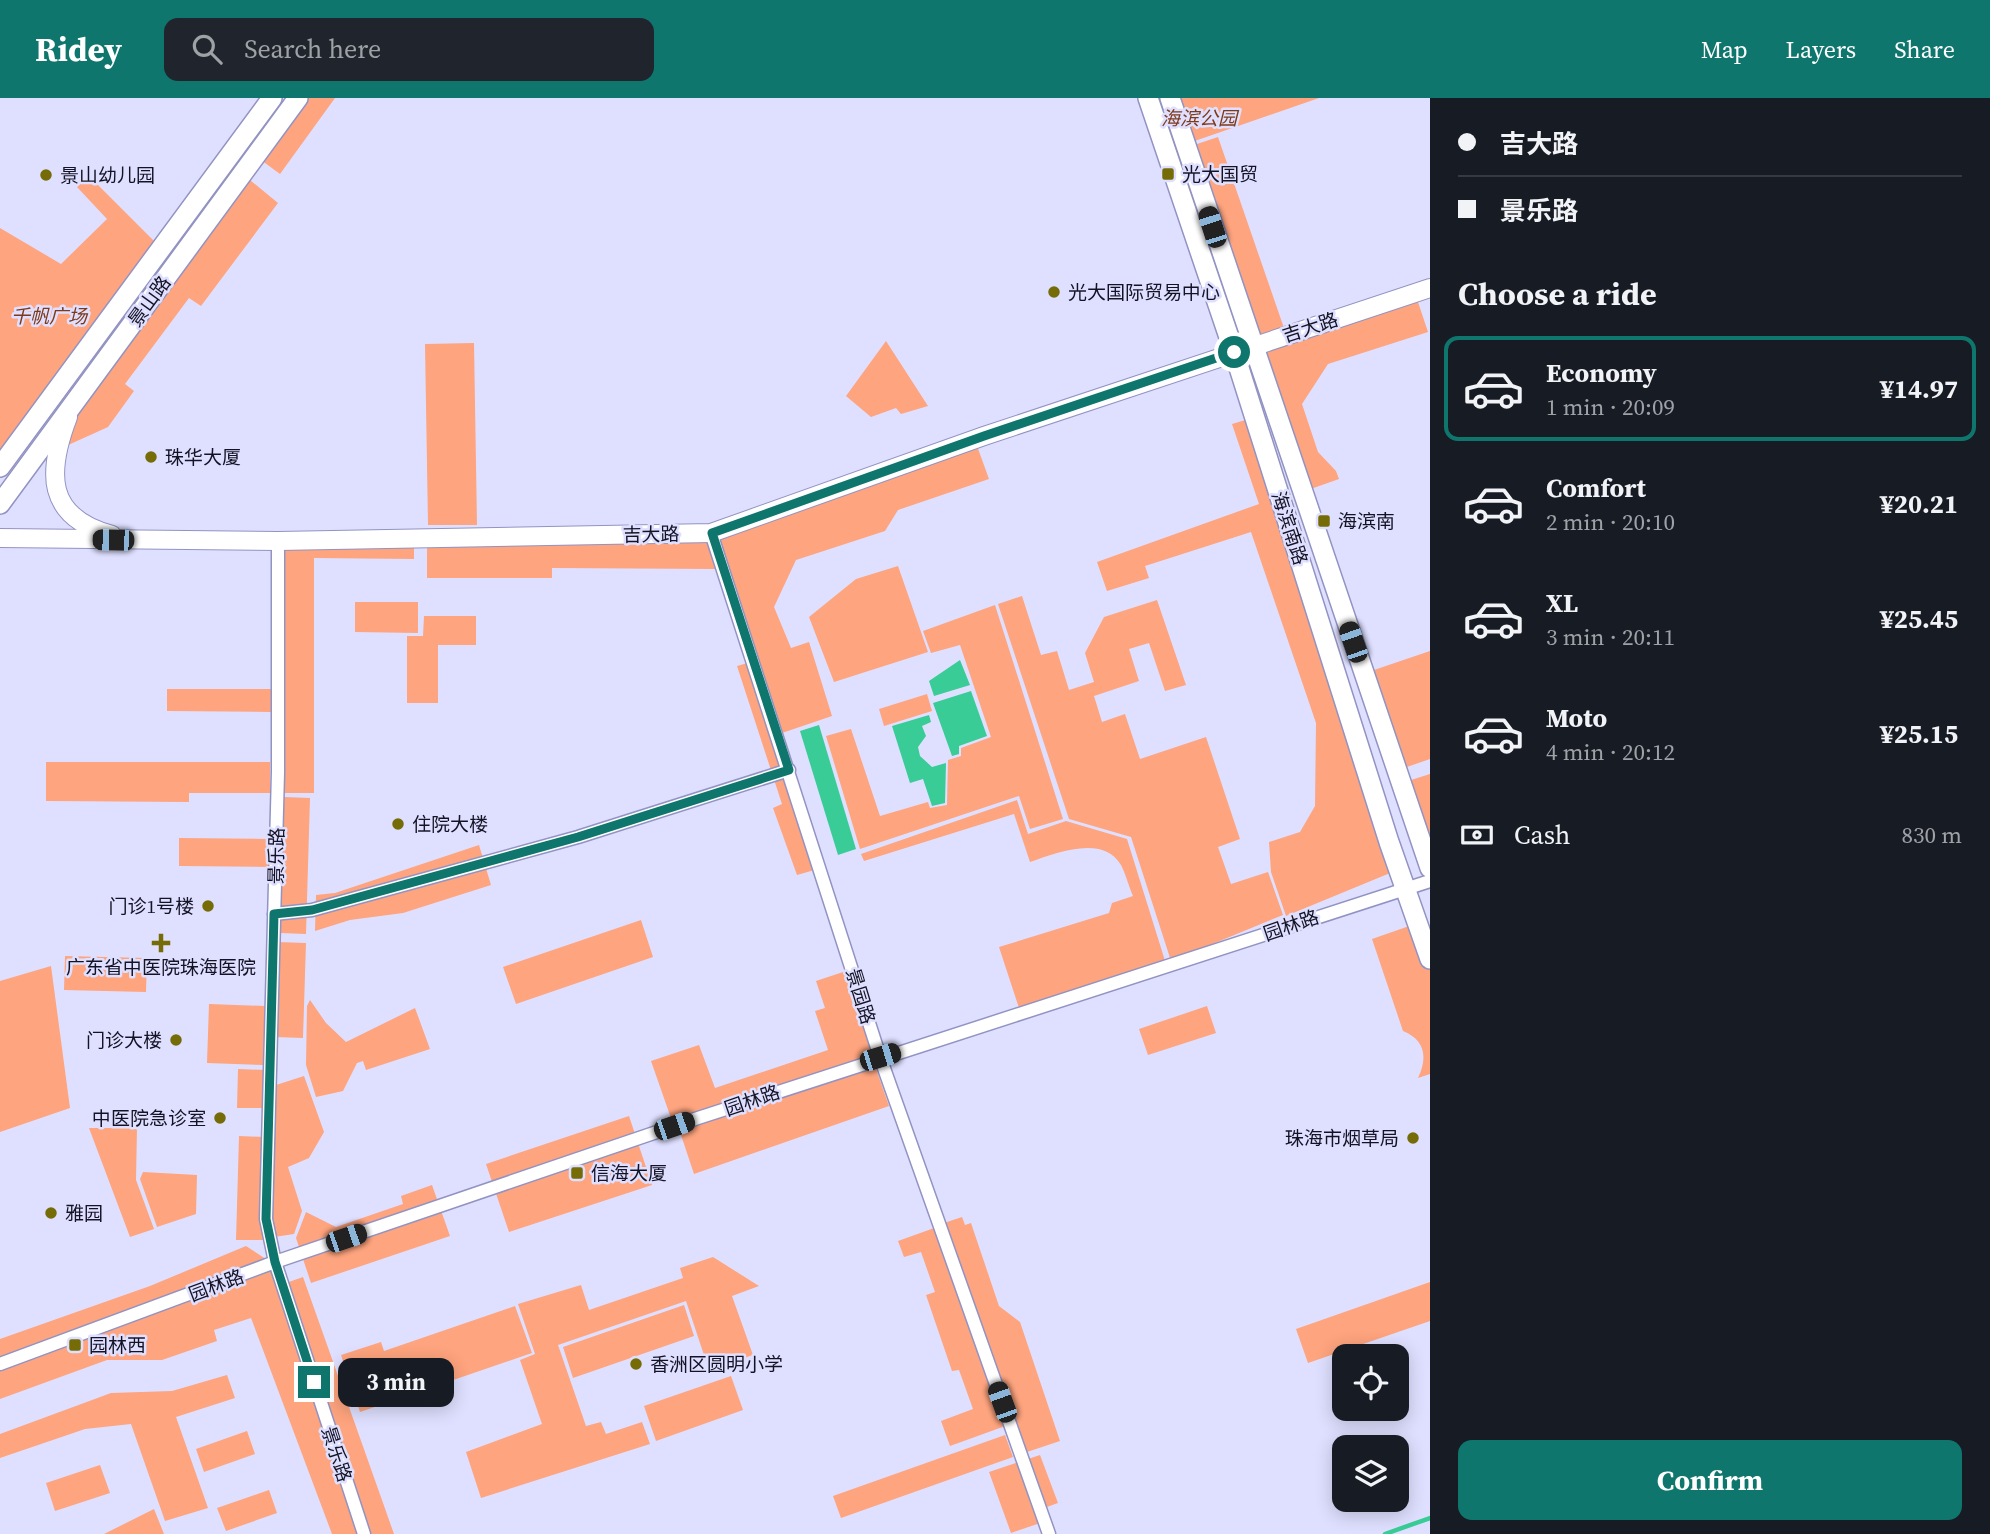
<!DOCTYPE html>
<html lang="en">
<head>
<meta charset="utf-8">
<style>
  body { margin:0; font-family:"Source Serif 4","Noto Sans SC",serif; background:#20242c; color:#f1f3f6; height:100vh; display:flex; flex-direction:column; font-size:26px; white-space:nowrap }
  * { box-sizing:border-box; margin:0 }
  p { font-size:23px; color:#9ea1a6 }
  .icon { flex:none; width:38px; height:38px; fill:none; stroke:currentColor; stroke-width:2; stroke-linecap:round; stroke-linejoin:round }
  .map { position:relative; flex:1; overflow:hidden }
  .details { display:flex; flex-direction:column; background:#171b24; width:560px }
  .details>* { flex:none }
  .hud { display:grid; align-content:center; height:154px; padding:0 28px; background:#171b24 }
  .fabs { position:absolute; left:1332px; top:1246px; display:grid; gap:14px }
  .fabs a { display:grid; place-items:center; width:77px; height:77px; border-radius:14px; background:#171b24; box-shadow:0 4px 18px #0003; font-size:35px }
  .end { position:absolute; width:32px; height:32px; margin:-16px; border:9px solid #0f766e; background:#fff; box-shadow:0 0 0 4px #fff }
  .from { border-radius:50% }
  .bubble { position:absolute; height:49px; border-radius:14px; background:#171b24; box-shadow:0 4px 18px #0003; font-size:23px; font-weight:700; line-height:49px; text-align:center }
  .car { position:absolute; width:21px; height:42px; margin:-21px -10px; border-radius:9px; box-shadow:0 0 5px 2px #0007; background:linear-gradient(#222 24%,#8ab4d8 0 40%,#222 0 76%,#8ab4d8 0 86%,#222 0) }
  .hud b { display:flex; align-items:center; gap:24px; height:66px; font-size:26px }
  .hud b+b { border-top:2px solid #363941 }
  .hud i { width:18px; height:18px; background:#f1f3f6 }
  ul { padding:0; list-style:none }
  li { display:flex; align-items:center; gap:21px; height:105px; margin:0 14px 10px; padding:0 14px; border:4px solid transparent; border-radius:14px }
  li div { flex:1 }
  li b { display:block; font-size:26px }
  li em { font-style:normal; font-weight:700 }
  li.active { border-color:#0f766e }
  li>.icon { width:63px; height:63px; stroke-width:1.5 }
  h2 { padding:0 28px; font-size:32px; line-height:84px }
  .pay { display:flex; align-items:center; gap:18px; height:77px; padding:0 28px; font-size:26px }
  .pay p { margin-inline-start:auto }
  .button { display:flex; gap:14px; margin-top:auto; padding:14px 28px }
  .button a { flex:1; height:80px; border-radius:14px; background:#0f766e; color:#fff; font-size:28px; font-weight:700; line-height:80px; text-align:center }
  header { display:flex; align-items:center; gap:42px; box-sizing:border-box; height:98px; padding:0 35px; background:#0f766e; color:#fff }
  header strong { font-size:33px }
  nav { display:flex; gap:38px; margin-inline-start:auto; font-size:24px }
  .search { width:490px; height:63px; background:#20242c; display:flex; align-items:center; gap:18px; box-sizing:border-box; padding:0 24px; border-radius:14px; color:#9ea1a6; font-size:26px }
  main { display:flex; flex:1; min-height:0 }
  .map>svg:first-child { display:block }
</style>
</head>
<body>
<header>
<strong>Ridey</strong>
<div class="search"><svg class="icon" aria-label="search" viewBox="0 0 24 24"><circle cx="10" cy="10" r="6"/><path d="M15 15l6 6"/></svg>Search here</div>
<nav><a>Map</a><a>Layers</a><a>Share</a></nav>
</header>
<main>
<div class="map">
<svg width="1430" height="1436" viewBox="0 0 1430 1436">
  <rect width="100%" height="100%" fill="#dfe0ff"/>
  <g fill="#fea47e">
    <path d="M305,0H335L280,76L261,62Z"/>
    <path d="M1170,0H1319L1186,46Z"/>
    <path d="M1218,39L1285,233L1258,242L1191,48Z"/>
    <path d="M89,78L159,148L0,368V130L61,166L107,121L77,89Z"/>
    <path d="M245,78L278,105L201,208L189,200L125,286L134,293L108,329L66,348L76,309Z"/>
    <path d="M1416,198L1428,234L1328,266L1302,306L1318,354L1336,373L1339,381L1305,393L1257,251Z"/>
    <path d="M886,243L928,308L901,316L896,310L871,319L846,298Z"/>
    <path d="M474,245L477,427H428L425,246Z"/>
    <path d="M1252,320L1395,773L1286,818L1271,774L1269,744L1300,734L1315,708L1316,625L1251,434L1145,468L1149,480L1107,493L1097,464L1259,406L1232,326Z"/>
    <path d="M976,345L989,381L898,412L885,433L796,462L774,509L791,550L809,544L832,618L782,635L716,438Z"/>
    <path d="M708,440L717,471L552,470V480H427V445Z"/>
    <path d="M414,445V461L314,460V695H282L283,447Z"/>
    <path d="M898,468L928,554L834,584L809,519L856,481Z"/>
    <path d="M1022,498L1041,557L1057,553L1069,592L1094,584L1085,555L1104,519L1157,502L1186,587L1165,593L1149,545L1129,551L1139,583L1094,598L1102,624L1125,616L1140,661L1206,639L1240,741L1218,749L1231,786L1268,774L1283,817L1171,863L1131,739L1069,721L998,506Z"/>
    <path d="M355,504H418V535L355,534Z"/>
    <path d="M995,507L1063,721L1030,731L1019,698L860,751L826,638L851,631L880,718L928,704L930,710L947,707L948,662L961,658V650L991,639L960,547L931,555L923,533Z"/>
    <path d="M424,518H476V547H438V605H407V538H423Z"/>
    <path d="M1430,553V661L1404,670L1371,573Z"/>
    <path d="M751,564L818,771L797,777L773,710L782,706L737,568Z"/>
    <path d="M167,591H271V614L167,613Z"/>
    <path d="M927,596L932,613L884,628L879,611Z"/>
    <path d="M46,664H270V695H189V704L46,703Z"/>
    <path d="M1430,676V747L1408,683Z"/>
    <path d="M284,699L310,700L306,836L280,835Z"/>
    <path d="M1017,702L1028,736L1066,723L1127,741L1166,866L1019,910L999,849L1109,815L1112,805L1133,798C1129,789 1126,777 1121,767C1103,736 1056,755 1030,764L1014,716L864,763L861,756Z"/>
    <path d="M179,740L268,741V769L179,768Z"/>
    <path d="M479,747L491,787L403,815L350,822L315,833L316,797L335,795Z"/>
    <path d="M641,822L653,859L516,906L503,869Z"/>
    <path d="M1415,826L1430,868V976L1418,980C1428,959 1425,942 1403,933L1372,841Z"/>
    <path d="M277,844L306,845L303,940L275,939Z"/>
    <path d="M65,858L147,860L146,894L64,892Z"/>
    <path d="M51,868L70,1010L0,1034V883Z"/>
    <path d="M849,872L876,958L672,1023L651,963L699,947L715,990L828,952L815,913L825,910L816,883Z"/>
    <path d="M310,902L326,925L346,944L415,910L430,951L366,972L363,963L357,965L343,993L316,999L306,967L307,908Z"/>
    <path d="M209,906L265,908L263,967L207,965Z"/>
    <path d="M1207,908L1216,935L1148,957L1139,931Z"/>
    <path d="M874,965L889,1008L694,1076L679,1031Z"/>
    <path d="M238,971L265,972L264,1010H237Z"/>
    <path d="M304,978L324,1034L309,1060L288,1069L302,1113L294,1136L274,1139L269,1117L273,988Z"/>
    <path d="M629,1018L652,1087L509,1134L486,1066Z"/>
    <path d="M89,1030H137L136,1082L154,1131L130,1139Z"/>
    <path d="M239,1038L264,1039L265,1142H236Z"/>
    <path d="M143,1074L197,1077L196,1116L157,1129L140,1081Z"/>
    <path d="M432,1087L450,1138L311,1185L296,1140L306,1114L336,1129L403,1106L401,1098Z"/>
    <path d="M962,1119L965,1127L971,1125L999,1208L1020,1224L1060,1343L1024,1355L941,1126Z"/>
    <path d="M937,1129L1008,1327L950,1348L941,1323L973,1311L959,1272L952,1273L926,1197L935,1194L921,1154L904,1159L898,1143Z"/>
    <path d="M246,1148L275,1167L364,1436H332L251,1220L214,1232L217,1243L162,1262H107L0,1301V1241L150,1188Z"/>
    <path d="M713,1159L759,1188L732,1198L753,1257L709,1272L686,1203L558,1247L586,1328L601,1324L606,1336L642,1324L650,1346L481,1400L466,1354L542,1326L520,1262L535,1256L518,1206L581,1187L589,1212L683,1180L680,1170Z"/>
    <path d="M303,1179L394,1436H368L286,1185Z"/>
    <path d="M1430,1184V1223L1308,1265L1296,1231Z"/>
    <path d="M684,1207L694,1238L573,1280L563,1249Z"/>
    <path d="M515,1208L532,1255L360,1314L341,1257L381,1244L384,1253Z"/>
    <path d="M227,1277L235,1300L176,1319L208,1410L165,1423L131,1326L85,1331L0,1360V1336L111,1295L172,1293Z"/>
    <path d="M731,1278L743,1312L656,1343L644,1308Z"/>
    <path d="M247,1333L255,1356L204,1374L196,1351Z"/>
    <path d="M1005,1337L1013,1359L841,1420L833,1398Z"/>
    <path d="M1040,1357L1058,1405L1044,1410L1049,1422L1011,1435L989,1374Z"/>
    <path d="M100,1367L110,1395L55,1413L46,1385Z"/>
    <path d="M269,1392L277,1415L226,1433L217,1410Z"/>
    <path d="M154,1411L164,1436H104Z"/>
  </g>
  <g fill="#39cc96">
    <path d="M960,562L970,587L934,598L929,583Z"/>
    <path d="M971,593L987,638L959,648V656L952,658L933,605Z"/>
    <path d="M929,617L931,624L922,628L926,638L918,649L920,658L932,669L946,665L945,705L932,708L923,681L910,685L892,628Z"/>
    <path d="M819,627L856,751L838,757L800,633Z"/>
  </g>
  <g fill="none" stroke-linecap="round" stroke-linejoin="round">
    <path stroke="#39cc96" stroke-width="4.5" d="M1385,1436L1430,1420"/>
    <g stroke="#9293c3" stroke-width="15">
      <g id="street">
        <path d="M711,435L880,959L1049,1436"/>
        <path d="M278,443V674L266,1121L275,1164L364,1436"/>
        <path d="M274,816L312,812L578,739L789,672"/>
        <path d="M0,1266L275,1164L698,1020L1430,783"/>
      </g>
    </g>
    <g stroke="#9293c3" stroke-width="20">
      <g id="secondary">
        <path d="M68,319C47,374 45,419 112,437"/>
        <path d="M0,440L278,443L711,435L984,338L1430,190"/>
      </g>
    </g>
    <g stroke="#9293c3" stroke-width="22">
      <g id="primary">
        <path d="M1148,0L1234,254L1389,744L1430,861"/>
        <path d="M1170,0L1430,770"/>
        <path d="M0,369L272,0"/>
        <path d="M0,406L298,0"/>
      </g>
    </g>
    <use href="#street" stroke="#fff" stroke-width="12"/>
    <use href="#secondary" stroke="#fff" stroke-width="18"/>
    <use href="#primary" stroke="#fff" stroke-width="19"/>
  </g>
  <g fill="none" stroke-linecap="round" stroke-linejoin="round">
    <path stroke="#0f766e" stroke-width="9" d="M314,1284L275,1164L266,1121L274,816L312,812L578,739L789,672L712,435L984,338L1234,254"/>
  </g>
  <g fill="#756c07" stroke="#dfe0ff" stroke-width="2.5">
    <rect x="1161" y="69" width="14" height="14" rx="3.5"/>
    <circle cx="46" cy="77" r="7"/>
    <circle cx="1054" cy="194" r="7"/>
    <circle cx="151" cy="359" r="7"/>
    <rect x="1317" y="416" width="14" height="14" rx="3.5"/>
    <circle cx="398" cy="726" r="7"/>
    <circle cx="208" cy="808" r="7"/>
    <path d="M157.5 834.5h7v7h7v7h-7v7h-7v-7h-7v-7h7z"/>
    <circle cx="176" cy="942" r="7"/>
    <circle cx="220" cy="1020" r="7"/>
    <circle cx="1413" cy="1040" r="7"/>
    <rect x="570" y="1068" width="14" height="14" rx="3.5"/>
    <circle cx="51" cy="1115" r="7"/>
    <rect x="68" y="1240" width="14" height="14" rx="3.5"/>
    <circle cx="636" cy="1266" r="7"/>
  </g>
  <g text-anchor="middle" dominant-baseline="central" stroke-width="5" stroke-linejoin="round" paint-order="stroke">
    <g font-size="19" font-style="italic" fill="#7e3918" stroke="#dfe0ff">
      <text x="1199" y="20">海滨公园</text>
      <text x="49" y="218">千帆广场</text>
    </g>
    <g font-size="19" fill="#141325" stroke="#dfe0ff" text-anchor="start">
      <text x="1182" y="76">光大国贸</text>
      <text x="60" y="77">景山幼儿园</text>
      <text x="1068" y="194">光大国际贸易中心</text>
      <text x="165" y="359">珠华大厦</text>
      <text x="1338" y="423">海滨南</text>
      <text x="412" y="726">住院大楼</text>
      <text x="194" y="808" text-anchor="end">门诊1号楼</text>
      <text x="161" y="869" text-anchor="middle">广东省中医院珠海医院</text>
      <text x="162" y="942" text-anchor="end">门诊大楼</text>
      <text x="206" y="1020" text-anchor="end">中医院急诊室</text>
      <text x="1399" y="1040" text-anchor="end">珠海市烟草局</text>
      <text x="591" y="1075">信海大厦</text>
      <text x="65" y="1115">雅园</text>
      <text x="89" y="1247">园林西</text>
      <text x="650" y="1266">香洲区圆明小学</text>
    </g>
    <g font-size="19" fill="#141325" stroke="#dfe0ff">
      <text transform="translate(149 203) rotate(-54)">景山路</text>
      <text transform="translate(1310 229) rotate(-18)">吉大路</text>
      <text transform="translate(1290 430) rotate(72)">海滨南路</text>
      <text transform="translate(651 436) rotate(-1)">吉大路</text>
      <text transform="translate(276 758) rotate(-89)">景乐路</text>
      <text transform="translate(1291 827) rotate(-19)">园林路</text>
      <text transform="translate(861 898) rotate(73)">景园路</text>
      <text transform="translate(752 1002) rotate(-19)">园林路</text>
      <text transform="translate(216 1187) rotate(-21)">园林路</text>
      <text transform="translate(337 1356) rotate(72)">景乐路</text>
    </g>
  </g>
</svg>
<div class="fabs">
<a><svg class="icon" aria-label="locate" viewBox="0 0 24 24"><circle cx="12" cy="12" r="6"/><path d="M12 2v4M12 18v4M2 12h4M18 12h4"/></svg></a>
<a><svg class="icon" aria-label="layers" viewBox="0 0 24 24"><path d="M12 4l9 5-9 5-9-5zM3 14l9 5 9-5"/></svg></a>
</div>
<i class="end from" style="left:1234px;top:254px"></i>
<i class="end" style="left:314px;top:1284px"></i>
<div class="bubble" style="left:338px;top:1260px;width:116px">3 min</div>
<i class="car" style="left:1212px;top:129px;rotate:342deg"></i>
<i class="car" style="left:113px;top:442px;rotate:271deg"></i>
<i class="car" style="left:1353px;top:544px;rotate:341deg"></i>
<i class="car" style="left:880px;top:959px;rotate:73deg"></i>
<i class="car" style="left:674px;top:1028px;rotate:71deg"></i>
<i class="car" style="left:346px;top:1140px;rotate:71deg"></i>
<i class="car" style="left:1002px;top:1304px;rotate:340deg"></i>
</div>
<section class="details">
<div class="hud">
<b><i class="from"></i>吉大路</b>
<b><i></i>景乐路</b>
</div>
<h2>Choose a ride</h2>
<ul>
<li class="active"><svg class="icon" aria-label="car" viewBox="0 0 24 24"><path d="M5 17H2v-5l4-1 3-4h7l3 4 3 1v5h-3M9 17h6M6 11h13"/><circle cx="7" cy="17" r="2"/><circle cx="17" cy="17" r="2"/></svg><div><b>Economy</b><p>1 min · 20:09</p></div><em>¥14.97</em></li>
<li><svg class="icon" aria-label="car" viewBox="0 0 24 24"><path d="M5 17H2v-5l4-1 3-4h7l3 4 3 1v5h-3M9 17h6M6 11h13"/><circle cx="7" cy="17" r="2"/><circle cx="17" cy="17" r="2"/></svg><div><b>Comfort</b><p>2 min · 20:10</p></div><em>¥20.21</em></li>
<li><svg class="icon" aria-label="car" viewBox="0 0 24 24"><path d="M5 17H2v-5l4-1 3-4h7l3 4 3 1v5h-3M9 17h6M6 11h13"/><circle cx="7" cy="17" r="2"/><circle cx="17" cy="17" r="2"/></svg><div><b>XL</b><p>3 min · 20:11</p></div><em>¥25.45</em></li>
<li><svg class="icon" aria-label="car" viewBox="0 0 24 24"><path d="M5 17H2v-5l4-1 3-4h7l3 4 3 1v5h-3M9 17h6M6 11h13"/><circle cx="7" cy="17" r="2"/><circle cx="17" cy="17" r="2"/></svg><div><b>Moto</b><p>4 min · 20:12</p></div><em>¥25.15</em></li>
</ul>
<div class="pay"><svg class="icon" aria-label="cash" viewBox="0 0 24 24"><path d="M3 7h18v10H3z"/><circle cx="12" cy="12" r="2"/></svg>Cash<p>830 m</p></div>
<div class="button"><a>Confirm</a></div>
</section>
</main>
</body>
</html>
